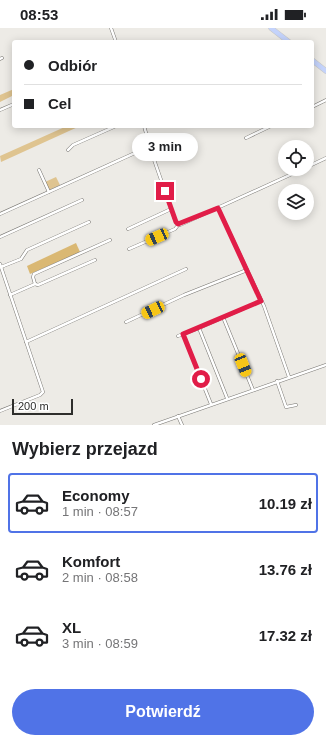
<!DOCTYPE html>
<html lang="pl">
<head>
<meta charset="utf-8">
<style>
  body { margin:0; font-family:Arial,sans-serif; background:#f2f2f2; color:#202124; height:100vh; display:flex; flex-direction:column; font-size:15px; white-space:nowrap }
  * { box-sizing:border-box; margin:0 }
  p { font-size:13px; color:#757577 }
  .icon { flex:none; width:22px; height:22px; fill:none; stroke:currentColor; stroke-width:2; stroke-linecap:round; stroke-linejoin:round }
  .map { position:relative; height:397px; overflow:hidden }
  .drawer { display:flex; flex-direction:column; background:#fff; flex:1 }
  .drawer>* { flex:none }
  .banner { position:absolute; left:12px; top:12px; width:302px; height:88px; border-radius:4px; box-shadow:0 2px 10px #0003; display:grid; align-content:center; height:88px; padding:0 12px; background:#fff }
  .tools { position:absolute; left:278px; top:112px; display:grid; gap:8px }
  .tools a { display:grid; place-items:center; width:36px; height:36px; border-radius:50%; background:#fff; box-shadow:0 2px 10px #0003; font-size:20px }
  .scale { position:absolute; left:12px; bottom:10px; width:61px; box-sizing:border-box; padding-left:4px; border:2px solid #2e2e2c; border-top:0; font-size:11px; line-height:14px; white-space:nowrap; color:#2e2e2c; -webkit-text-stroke:3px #fff; paint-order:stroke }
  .end { position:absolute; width:18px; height:18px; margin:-9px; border:5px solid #e11d48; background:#fff; box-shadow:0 0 0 2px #fff }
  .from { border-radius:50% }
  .bubble { position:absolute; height:28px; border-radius:14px; background:#fff; box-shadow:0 2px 10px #0003; font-size:13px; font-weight:600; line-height:28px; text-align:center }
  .car { position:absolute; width:12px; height:24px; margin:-12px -6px; border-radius:5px; box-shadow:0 0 3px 1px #0007; background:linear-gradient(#f5c518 24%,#345 0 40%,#f5c518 0 76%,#345 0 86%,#f5c518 0) }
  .banner b { display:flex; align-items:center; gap:14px; height:38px; font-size:15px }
  .banner b+b { border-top:1px solid #e0e0e0 }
  .banner i { width:10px; height:10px; background:#202124 }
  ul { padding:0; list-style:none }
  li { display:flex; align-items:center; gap:12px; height:60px; margin:0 8px 6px; padding:0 4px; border:2px solid transparent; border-radius:4px }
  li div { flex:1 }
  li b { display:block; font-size:15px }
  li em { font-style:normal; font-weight:600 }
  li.active { border-color:#5073e7 }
  li>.icon { width:36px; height:36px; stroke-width:1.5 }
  h2 { padding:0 12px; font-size:18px; line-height:48px }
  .action { display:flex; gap:8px; margin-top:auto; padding:8px 12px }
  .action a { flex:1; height:46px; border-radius:24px; background:#5073e7; color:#fff; font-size:16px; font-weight:600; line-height:46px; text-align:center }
  .status { display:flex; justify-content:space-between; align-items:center; height:28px; padding:0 20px; background:#fff; direction:ltr }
  .status svg { height:11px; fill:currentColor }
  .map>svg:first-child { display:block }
</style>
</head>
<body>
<div class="status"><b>08:53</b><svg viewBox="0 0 49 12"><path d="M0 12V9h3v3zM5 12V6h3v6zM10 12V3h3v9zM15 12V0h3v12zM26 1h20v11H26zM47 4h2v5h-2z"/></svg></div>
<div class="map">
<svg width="326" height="397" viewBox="0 0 326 397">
  <rect width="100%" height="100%" fill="#edebe6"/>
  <g fill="#dfc490">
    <path d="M14,61V67L0,74V67Z"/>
    <path d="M67,98H80L1,134L0,128Z"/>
    <path d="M56,149L60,157L49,162L45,154Z"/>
  </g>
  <path fill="#dab873" d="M76,215L80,224L30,246L27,238Z"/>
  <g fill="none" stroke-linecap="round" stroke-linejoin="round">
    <g stroke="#777571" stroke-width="3.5">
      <g id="minor">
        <path d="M111,0L116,14"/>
        <path d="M0,31L2,30"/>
        <path d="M312,79L326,72"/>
        <path d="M0,82L14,76"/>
        <path d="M144,98L151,122"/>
        <path d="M246,110L271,98"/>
        <path d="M68,122L73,117L116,98"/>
        <path d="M307,139L326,130"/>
        <path d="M39,142L49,164"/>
        <path d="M218,180L264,278L289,349"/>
        <path d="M0,186L146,120L151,123L175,192L180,197L303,141"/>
        <path d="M128,201L171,181"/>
        <path d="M0,209L82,172"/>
        <path d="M129,221L175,201L179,196"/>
        <path d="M0,236L43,364L40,367L0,383"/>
        <path d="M1,239L21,231L27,222L89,194"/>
        <path d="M35,256L38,257L95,232"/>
        <path d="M10,267L35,256L33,249L34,246L110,212"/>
        <path d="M223,289L253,362"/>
        <path d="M126,294L184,267L247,242"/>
        <path d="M199,300L261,273"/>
        <path d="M178,308L183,306"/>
        <path d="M26,314L186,241"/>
        <path d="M277,353L286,379L296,377"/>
        <path d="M211,376L183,306L199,300L227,370"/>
        <path d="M178,388L182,397"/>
        <path d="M154,397L326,337"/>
      </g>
    </g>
    <g stroke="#c9c9c8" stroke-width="5.5">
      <g id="primary">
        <path d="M271,0L289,14"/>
        <path d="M312,32L326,43"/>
      </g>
    </g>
    <use href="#minor" stroke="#fff" stroke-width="2.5"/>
    <use href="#primary" stroke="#c4d3fb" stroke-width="4.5"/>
  </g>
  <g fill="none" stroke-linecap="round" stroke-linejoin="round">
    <path stroke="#e11d48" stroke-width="5" d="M165,163L176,194L178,196L218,180L261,273L183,306L201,351"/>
  </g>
</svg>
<div class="tools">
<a><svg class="icon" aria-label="locate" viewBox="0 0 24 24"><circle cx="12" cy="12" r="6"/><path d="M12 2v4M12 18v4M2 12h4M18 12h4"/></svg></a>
<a><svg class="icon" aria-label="layers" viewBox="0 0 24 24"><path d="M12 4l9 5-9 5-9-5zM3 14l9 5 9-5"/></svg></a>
</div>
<div class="scale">200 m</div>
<i class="end from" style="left:201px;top:351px"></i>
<i class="end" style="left:165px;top:163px"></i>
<div class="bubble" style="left:132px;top:105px;width:66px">3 min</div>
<i class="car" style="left:157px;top:209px;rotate:246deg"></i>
<i class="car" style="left:153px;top:282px;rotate:245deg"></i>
<i class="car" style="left:243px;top:337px;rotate:158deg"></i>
<div class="banner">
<b><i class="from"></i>Odbiór</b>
<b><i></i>Cel</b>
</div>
</div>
<section class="drawer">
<h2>Wybierz przejazd</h2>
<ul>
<li class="active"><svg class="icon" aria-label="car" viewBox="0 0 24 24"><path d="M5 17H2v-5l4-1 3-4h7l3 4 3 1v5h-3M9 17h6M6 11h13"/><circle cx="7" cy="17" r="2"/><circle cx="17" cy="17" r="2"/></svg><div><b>Economy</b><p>1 min · 08:57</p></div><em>10.19 zł</em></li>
<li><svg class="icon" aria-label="car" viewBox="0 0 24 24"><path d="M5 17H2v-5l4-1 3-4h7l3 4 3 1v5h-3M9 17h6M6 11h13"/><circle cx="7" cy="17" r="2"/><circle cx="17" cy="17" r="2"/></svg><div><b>Komfort</b><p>2 min · 08:58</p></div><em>13.76 zł</em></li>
<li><svg class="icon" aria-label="car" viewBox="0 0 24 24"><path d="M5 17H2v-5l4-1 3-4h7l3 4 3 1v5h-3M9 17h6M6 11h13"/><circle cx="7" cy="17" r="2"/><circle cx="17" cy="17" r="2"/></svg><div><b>XL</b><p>3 min · 08:59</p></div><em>17.32 zł</em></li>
</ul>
<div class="action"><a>Potwierdź</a></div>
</section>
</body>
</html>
